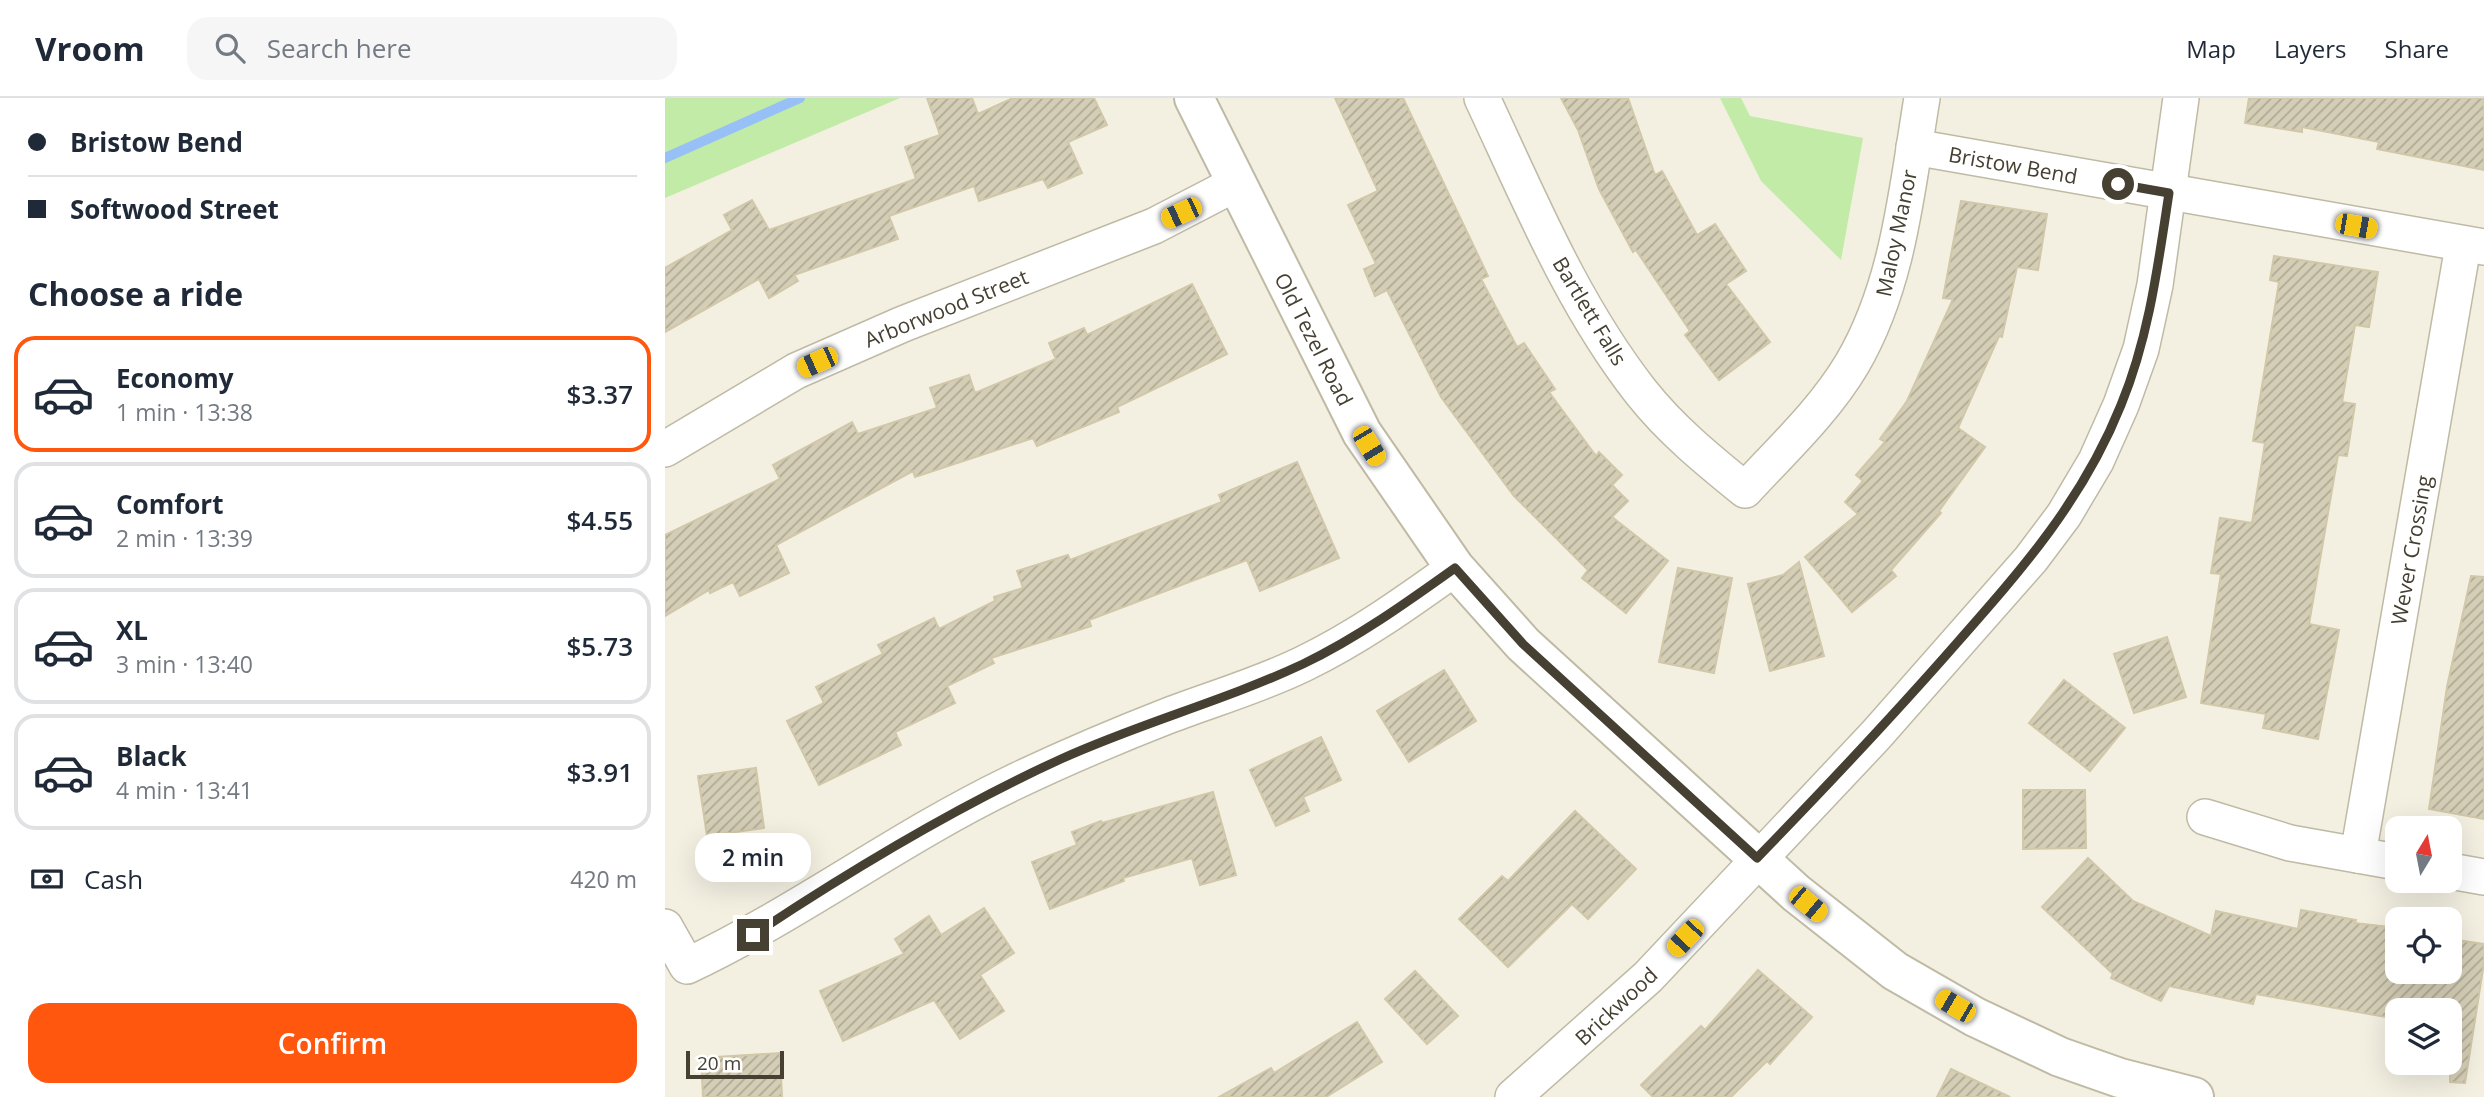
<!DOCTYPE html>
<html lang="en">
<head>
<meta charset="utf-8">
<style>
  body { margin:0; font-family:"Open Sans",sans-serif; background:#f6f6f7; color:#1f2937; height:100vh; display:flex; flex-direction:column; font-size:26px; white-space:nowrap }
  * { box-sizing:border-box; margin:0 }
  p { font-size:23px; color:#747a83 }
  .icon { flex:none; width:38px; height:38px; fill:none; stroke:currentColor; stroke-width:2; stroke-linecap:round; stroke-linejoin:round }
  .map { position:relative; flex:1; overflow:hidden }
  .panel { display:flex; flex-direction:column; background:#fff; width:665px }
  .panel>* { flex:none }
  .banner { display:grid; align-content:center; height:154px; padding:0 28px; background:#fff }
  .needle { width:46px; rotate:10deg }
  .fabs { position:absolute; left:1720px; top:718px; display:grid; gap:14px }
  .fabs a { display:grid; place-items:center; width:77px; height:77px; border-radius:14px; background:#fff; box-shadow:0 7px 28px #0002; font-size:35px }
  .scale { position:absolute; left:21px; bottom:18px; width:98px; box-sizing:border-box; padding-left:7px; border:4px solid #454032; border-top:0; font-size:19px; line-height:24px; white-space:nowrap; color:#454032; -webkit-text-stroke:5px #fff; paint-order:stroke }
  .end { position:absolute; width:32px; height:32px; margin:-16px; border:9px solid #454032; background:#fff; box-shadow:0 0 0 4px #fff }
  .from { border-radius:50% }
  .bubble { position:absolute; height:49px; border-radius:21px; background:#fff; box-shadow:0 7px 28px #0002; font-size:23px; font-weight:600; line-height:49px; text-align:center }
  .car { position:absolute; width:21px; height:42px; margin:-21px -10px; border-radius:9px; box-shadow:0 0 5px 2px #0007; background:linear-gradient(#f5c518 24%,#345 0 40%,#f5c518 0 76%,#345 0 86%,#f5c518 0) }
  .banner b { display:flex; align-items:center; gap:24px; height:66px; font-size:26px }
  .banner b+b { border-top:2px solid #e0e1e3 }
  .banner i { width:18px; height:18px; background:#1f2937 }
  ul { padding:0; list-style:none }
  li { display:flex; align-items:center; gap:21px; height:116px; margin:0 14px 10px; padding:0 14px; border:4px solid #e0e1e3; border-radius:21px }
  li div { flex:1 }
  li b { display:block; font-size:26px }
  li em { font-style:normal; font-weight:600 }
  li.selected { border-color:#ff570d }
  li>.icon { width:63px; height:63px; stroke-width:1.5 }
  h2 { padding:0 28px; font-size:32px; line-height:84px }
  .pay { display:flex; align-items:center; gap:18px; height:77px; padding:0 28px; font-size:26px }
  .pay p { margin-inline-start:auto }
  .action { display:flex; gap:14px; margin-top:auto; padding:14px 28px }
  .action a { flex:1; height:80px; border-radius:21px; background:#ff570d; color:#fff; font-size:28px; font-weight:600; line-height:80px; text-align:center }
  header { display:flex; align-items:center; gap:42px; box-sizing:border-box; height:98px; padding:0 35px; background:#fff; border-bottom:2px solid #e0e1e3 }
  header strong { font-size:33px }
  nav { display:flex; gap:38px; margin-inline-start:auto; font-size:24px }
  .search { width:490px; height:63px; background:#f6f6f7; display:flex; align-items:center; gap:18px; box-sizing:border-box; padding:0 24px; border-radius:21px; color:#747a83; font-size:26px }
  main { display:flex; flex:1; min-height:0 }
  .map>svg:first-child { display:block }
</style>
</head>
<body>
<header>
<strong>Vroom</strong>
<div class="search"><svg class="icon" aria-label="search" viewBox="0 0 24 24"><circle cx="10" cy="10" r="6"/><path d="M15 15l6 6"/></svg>Search here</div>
<nav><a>Map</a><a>Layers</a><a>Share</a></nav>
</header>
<main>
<section class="panel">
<div class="banner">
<b><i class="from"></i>Bristow Bend</b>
<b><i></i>Softwood Street</b>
</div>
<h2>Choose a ride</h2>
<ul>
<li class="selected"><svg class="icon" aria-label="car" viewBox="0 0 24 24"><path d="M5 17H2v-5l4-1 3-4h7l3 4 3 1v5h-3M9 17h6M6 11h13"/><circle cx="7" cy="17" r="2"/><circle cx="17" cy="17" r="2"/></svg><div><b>Economy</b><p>1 min · 13:38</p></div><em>$3.37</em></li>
<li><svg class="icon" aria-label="car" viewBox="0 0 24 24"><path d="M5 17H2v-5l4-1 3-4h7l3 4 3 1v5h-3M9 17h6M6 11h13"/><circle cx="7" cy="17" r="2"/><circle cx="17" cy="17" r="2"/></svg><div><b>Comfort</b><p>2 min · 13:39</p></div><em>$4.55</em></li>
<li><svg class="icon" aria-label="car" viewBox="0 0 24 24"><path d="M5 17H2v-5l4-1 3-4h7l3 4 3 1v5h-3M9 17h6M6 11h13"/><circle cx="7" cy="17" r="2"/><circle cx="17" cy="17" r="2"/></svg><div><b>XL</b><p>3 min · 13:40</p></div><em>$5.73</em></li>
<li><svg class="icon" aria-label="car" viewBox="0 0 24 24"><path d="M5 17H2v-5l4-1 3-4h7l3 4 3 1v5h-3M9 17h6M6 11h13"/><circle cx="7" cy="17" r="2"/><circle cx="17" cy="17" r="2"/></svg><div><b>Black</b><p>4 min · 13:41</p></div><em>$3.91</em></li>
</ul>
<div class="pay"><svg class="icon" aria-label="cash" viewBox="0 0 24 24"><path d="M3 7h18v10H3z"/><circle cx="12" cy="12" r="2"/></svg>Cash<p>420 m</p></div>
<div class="action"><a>Confirm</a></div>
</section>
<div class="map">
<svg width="1819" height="999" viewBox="0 0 1819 999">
  <defs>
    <pattern id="building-hatch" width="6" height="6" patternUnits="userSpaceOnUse" patternTransform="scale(1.75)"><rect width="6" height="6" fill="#d5ceb6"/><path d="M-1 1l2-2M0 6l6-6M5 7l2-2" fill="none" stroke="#afa995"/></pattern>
  </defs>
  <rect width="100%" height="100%" fill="#f3f0e2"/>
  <g fill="#c1eba6">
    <path d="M0,0H235L0,100Z"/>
    <path d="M1055,0H1076L1085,18L1198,40L1176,162L1096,83Z"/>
  </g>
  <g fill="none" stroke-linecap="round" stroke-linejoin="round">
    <path stroke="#97c0f6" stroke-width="10" d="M0,60L135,0"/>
  </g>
  <g fill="url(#building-hatch)" stroke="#d1c7a9" stroke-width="2">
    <path d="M262,0H307L313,16L348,0H429L442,27L403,44L417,75L383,90L378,81L314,103L309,88L224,118L233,141L129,177L133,183L104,200L94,181L0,234V170L67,132L59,117L87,102L104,132L251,81L240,49L275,37Z"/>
    <path d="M670,0H738L823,178L816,181L852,249L859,245L890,291L884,294L931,358L934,354L957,377L947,387L963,403L947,419L1003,463L961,515L917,480L923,472L849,398L776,299L722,192L710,198L699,171L711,166L683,107L713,93Z"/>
    <path d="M896,0H963L990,77L997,73L1032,137L1050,126L1081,173L1061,186L1105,244L1054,282L1020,237L1025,233L971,152L968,154L934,91L913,32Z"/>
    <path d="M1584,0H1819V72L1712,51L1714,44L1637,29V34L1580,25Z"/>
    <path d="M1296,103L1382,116L1373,172L1352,169L1337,239L1334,238L1293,330L1320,349L1274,413L1276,415L1226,472L1231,478L1187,514L1140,459L1193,416L1180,404L1198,383L1191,377L1220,344L1215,341L1242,303L1288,201L1278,200Z"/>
    <path d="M1609,158L1713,174L1704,229L1690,227L1677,304L1690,306L1682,358L1673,357L1644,526L1674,532L1653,641L1598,630L1601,616L1536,605L1556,476L1546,475L1555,420L1587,425L1600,345L1588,343L1614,184L1605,182Z"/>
    <path d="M527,186L562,256L452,309L454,314L372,348L368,340L250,379L248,373L111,447L124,475L75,498L68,484L45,495L44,492L0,518V437L115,381L108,367L187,324L193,336L272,310L265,290L304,277L310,295L391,261L384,245L419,230L422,237Z"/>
    <path d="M632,364L674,460L595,493L582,462L424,522L426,528L326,560L329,565L282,588L290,605L230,634L236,647L154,687L122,623L159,605L151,589L218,556L213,547L269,520L274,531L330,503L329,499L358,490L352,473L403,457L405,462L557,404L554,397Z"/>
    <path d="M1134,464L1159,558L1105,573L1083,486L1118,477Z"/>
    <path d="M1013,470L1067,480L1049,575L994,564Z"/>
    <path d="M1806,478L1819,479V721L1764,711L1782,589Z"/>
    <path d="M1502,539L1521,599L1469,615L1449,556Z"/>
    <path d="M779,572L811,623L744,664L712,613Z"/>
    <path d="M1399,582L1460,630L1425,673L1364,625Z"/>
    <path d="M656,639L676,682L638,699L644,713L611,728L585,672Z"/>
    <path d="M91,670L99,730L42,738L33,678Z"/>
    <path d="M1358,692H1420L1421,750L1358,751Z"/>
    <path d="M548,694L571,777L535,787L527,760L458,780L459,783L385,811L367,764L412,747L407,734L436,723L437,725Z"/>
    <path d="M910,713L971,771L923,821L907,806L843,869L794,821L837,778L843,783Z"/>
    <path d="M1423,760L1468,803L1546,838L1551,813L1633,831L1636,812L1691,822L1690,825L1732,830V873H1785V841L1819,846V865L1800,985L1785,984V912H1732V921L1591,896L1588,906L1504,888L1496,903L1446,880L1448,876L1377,809Z"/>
    <path d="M319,810L349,855L315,877L339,913L295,941L269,902L178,943L155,893L239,856L230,841L264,818L276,837Z"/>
    <path d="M1093,872L1147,919L1105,966L1102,963L1066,999H988L976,987L1036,928L1040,932Z"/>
    <path d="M750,873L793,918L762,946L720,901Z"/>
    <path d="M692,924L717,964L661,999H554L606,970L609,975Z"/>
    <path d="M115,955L117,999H38L36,960Z"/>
    <path d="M1286,971L1345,999H1272Z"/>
  </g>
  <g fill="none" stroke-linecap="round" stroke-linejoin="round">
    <g stroke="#bfbaa4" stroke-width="38">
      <g id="minor">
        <path d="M817,0C864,100 907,206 976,294C1006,332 1043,362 1080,392C1117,352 1159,313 1187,266C1234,186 1242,90 1257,0"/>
        <path d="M1249,49L1819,149"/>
        <path d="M0,351L131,273L238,226L489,128L570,86"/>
        <path d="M1540,719L1625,745L1732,764"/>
        <path d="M1693,757L1798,148"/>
        <path d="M1785,773L1819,779"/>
        <path d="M0,829L22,868C134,815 233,740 345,686C397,661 451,638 505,617C550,600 595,587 638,566C692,540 741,505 790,470"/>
        <path d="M848,999L983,879L1211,637L1366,461L1399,417L1431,363L1456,307L1476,251L1490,187L1516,0"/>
      </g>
    </g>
    <g stroke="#bfbaa4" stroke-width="42">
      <path id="tertiary" d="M529,0L697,335L790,470L858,546L1131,795L1230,873L1310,919L1395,959L1455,980L1529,999"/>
    </g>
    <use href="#minor" stroke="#fff" stroke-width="35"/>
    <use href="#tertiary" stroke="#fff" stroke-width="38"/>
  </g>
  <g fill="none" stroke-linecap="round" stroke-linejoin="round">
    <path stroke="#454032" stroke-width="9" d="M88,837C186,772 289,710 396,661C475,625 559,603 638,566C692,540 741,505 790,470L858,546L1092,760C1160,690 1227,619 1291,546C1358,470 1418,402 1456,307C1484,239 1493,167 1504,95L1453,86"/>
  </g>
  <g text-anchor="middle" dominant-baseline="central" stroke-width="5" stroke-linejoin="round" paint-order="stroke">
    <g font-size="21" fill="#454032" stroke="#fff">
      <text transform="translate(1348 67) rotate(10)">Bristow Bend</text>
      <text transform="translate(1231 135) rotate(-78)">Maloy Manor</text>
      <text transform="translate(281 210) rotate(-22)">Arborwood Street</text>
      <text transform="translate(925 213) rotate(59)">Bartlett Falls</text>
      <text transform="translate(649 241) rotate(63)">Old Tezel Road</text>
      <text transform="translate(1746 452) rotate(-80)">Wever Crossing</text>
      <text transform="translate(951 908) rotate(-43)">Brickwood</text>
    </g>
  </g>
</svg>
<div class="fabs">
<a><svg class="needle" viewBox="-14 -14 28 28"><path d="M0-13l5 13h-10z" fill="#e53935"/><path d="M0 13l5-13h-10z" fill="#747a83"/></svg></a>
<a><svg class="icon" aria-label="locate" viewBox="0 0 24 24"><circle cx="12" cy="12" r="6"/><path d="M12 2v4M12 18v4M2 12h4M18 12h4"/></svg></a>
<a><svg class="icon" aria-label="layers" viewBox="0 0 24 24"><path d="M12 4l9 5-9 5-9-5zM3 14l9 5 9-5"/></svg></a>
</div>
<div class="scale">20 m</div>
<i class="end from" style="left:1453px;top:86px"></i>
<i class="end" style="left:88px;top:837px"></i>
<div class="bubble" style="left:30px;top:735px;width:116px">2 min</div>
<i class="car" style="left:516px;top:115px;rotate:245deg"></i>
<i class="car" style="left:1691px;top:128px;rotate:100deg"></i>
<i class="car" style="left:152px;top:264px;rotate:246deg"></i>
<i class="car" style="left:704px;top:348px;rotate:149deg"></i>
<i class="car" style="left:1143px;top:806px;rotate:130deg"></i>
<i class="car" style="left:1020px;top:840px;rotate:223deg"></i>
<i class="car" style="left:1290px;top:908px;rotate:300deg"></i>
</div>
</main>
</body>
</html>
